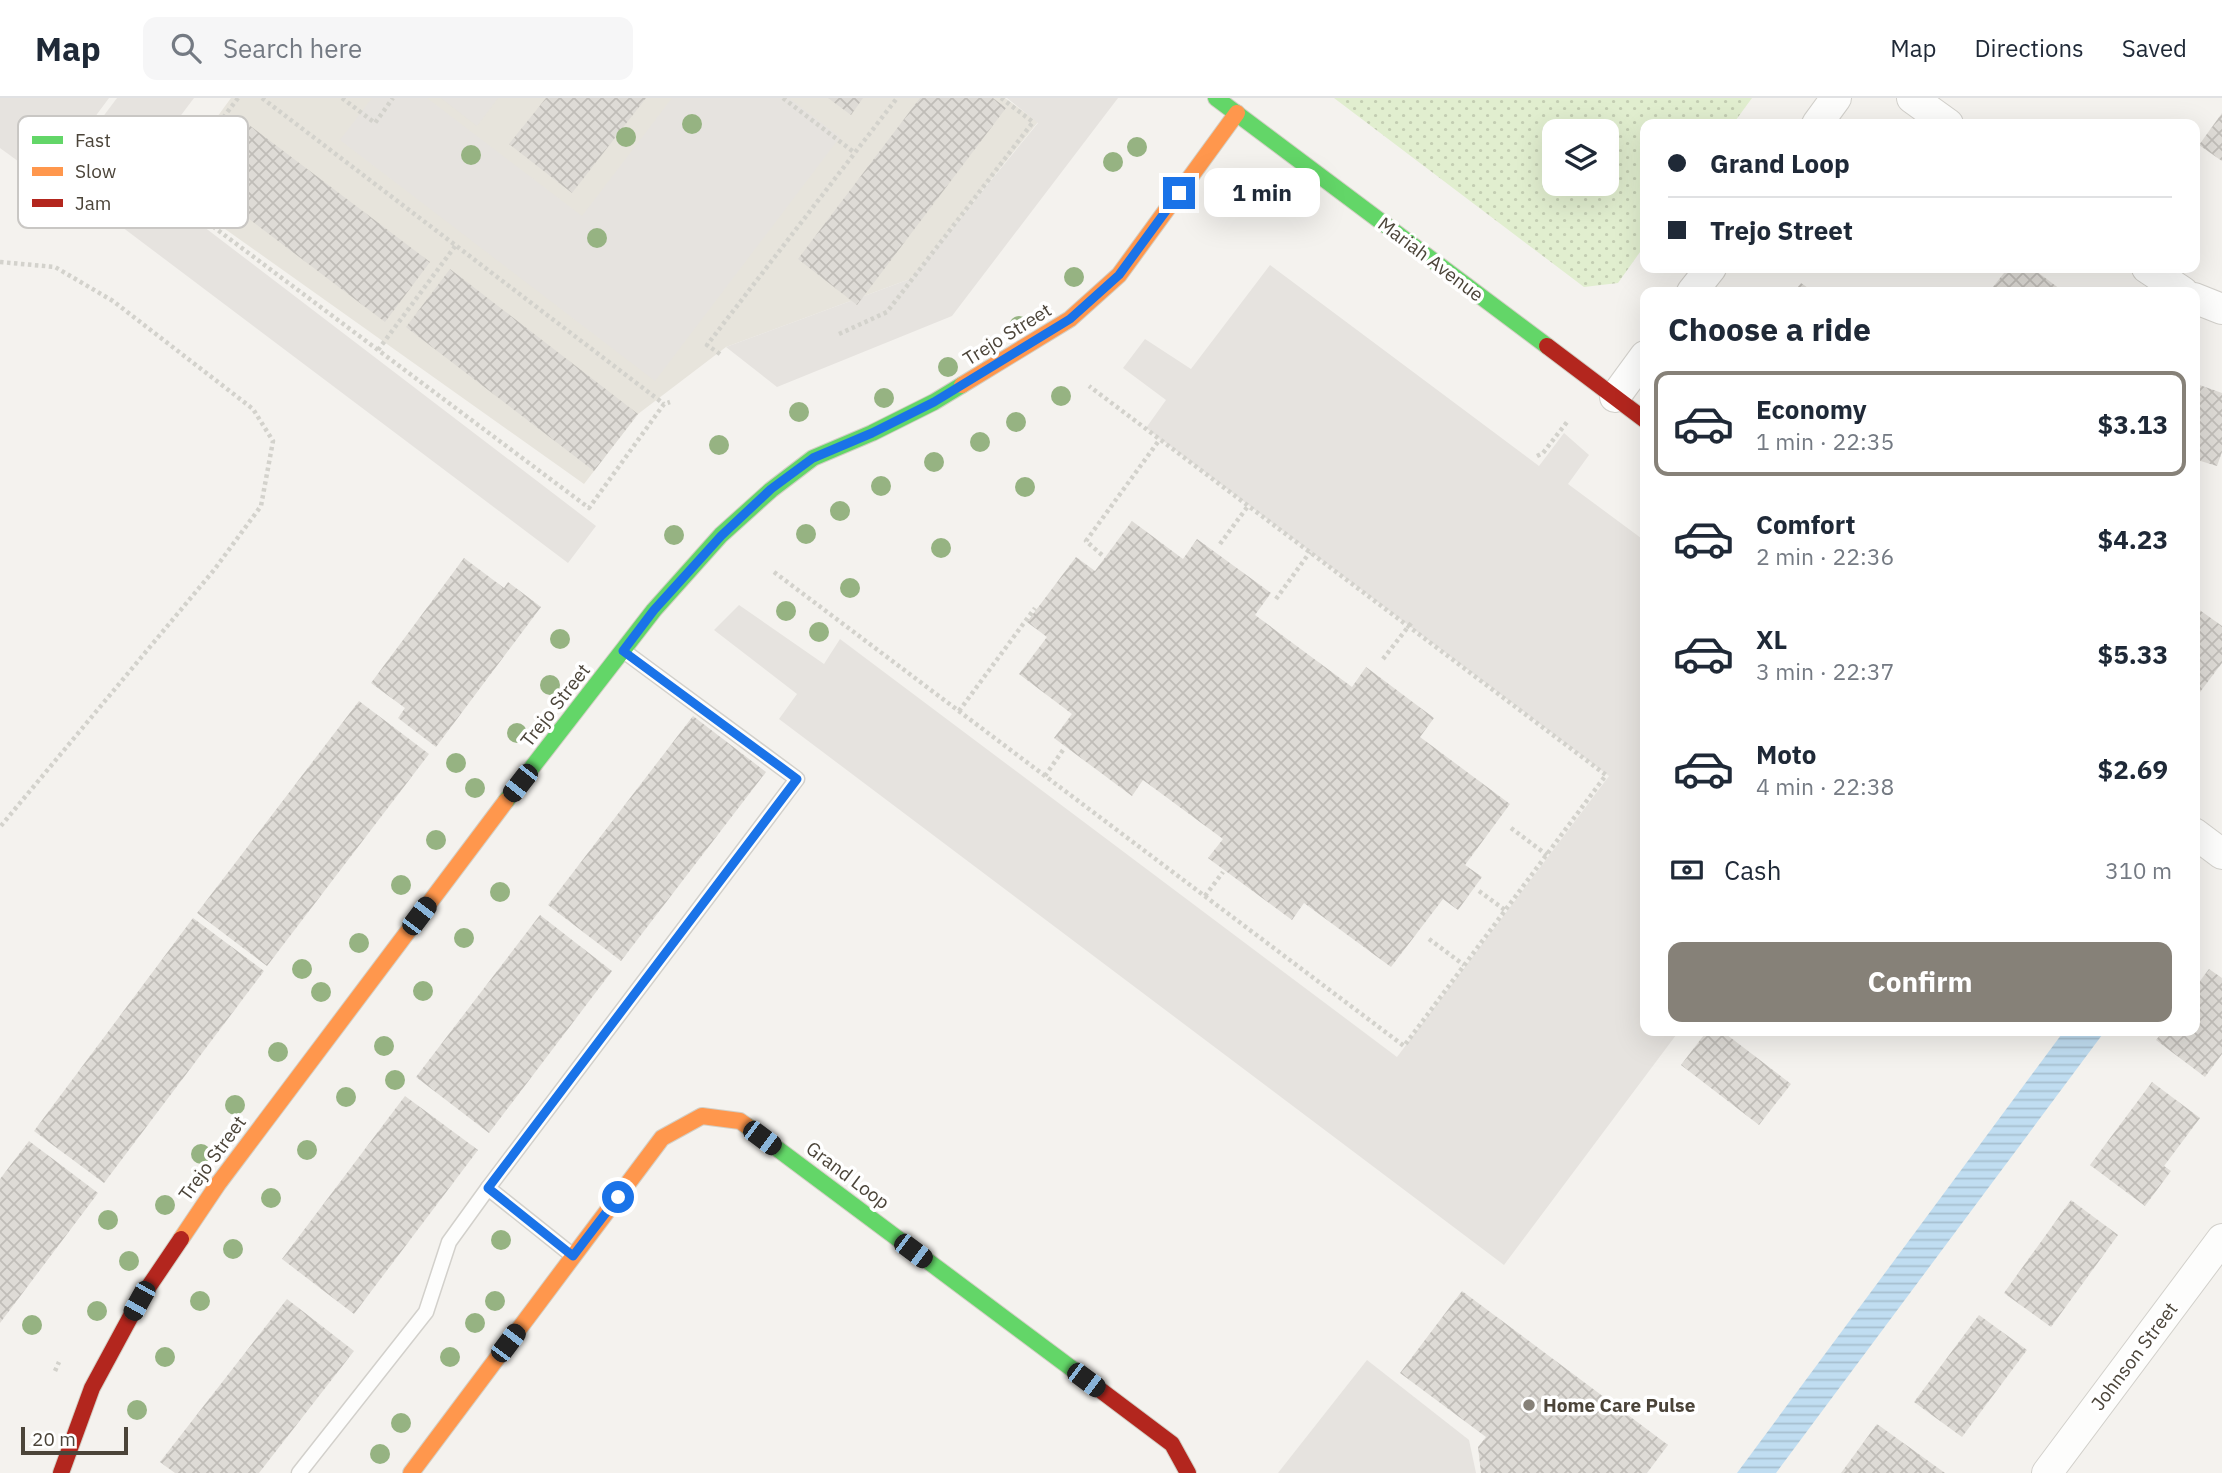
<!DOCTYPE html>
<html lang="en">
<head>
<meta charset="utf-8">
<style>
  body { margin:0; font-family:"IBM Plex Sans",sans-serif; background:#f6f6f7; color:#1f2937; height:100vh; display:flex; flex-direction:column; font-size:26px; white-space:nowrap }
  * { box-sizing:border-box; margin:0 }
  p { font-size:23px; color:#747a83 }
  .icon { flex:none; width:38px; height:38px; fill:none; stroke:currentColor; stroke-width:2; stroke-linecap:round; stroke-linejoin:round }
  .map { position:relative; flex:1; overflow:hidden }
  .sheet { position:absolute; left:1640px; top:189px; width:560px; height:749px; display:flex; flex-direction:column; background:#fff; border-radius:14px; box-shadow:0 7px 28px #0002 }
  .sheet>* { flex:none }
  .top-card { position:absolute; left:1640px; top:21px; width:560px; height:154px; border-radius:14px; box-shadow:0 7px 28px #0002; display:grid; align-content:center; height:154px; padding:0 28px; background:#fff }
  .buttons { position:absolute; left:1542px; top:21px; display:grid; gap:14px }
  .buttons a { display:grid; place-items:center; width:77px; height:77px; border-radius:14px; background:#fff; box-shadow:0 7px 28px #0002; font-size:35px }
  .scale { position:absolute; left:21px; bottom:18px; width:107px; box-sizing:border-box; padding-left:7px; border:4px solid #4b4439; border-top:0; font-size:19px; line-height:24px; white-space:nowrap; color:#4b4439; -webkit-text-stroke:5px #fff; paint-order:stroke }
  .end { position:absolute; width:32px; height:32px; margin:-16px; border:9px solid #1a73e8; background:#fff; box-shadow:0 0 0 4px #fff }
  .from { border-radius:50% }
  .bubble { position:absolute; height:49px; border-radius:14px; background:#fff; box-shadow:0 7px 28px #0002; font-size:23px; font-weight:800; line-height:49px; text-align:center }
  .car { position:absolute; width:21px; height:42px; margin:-21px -10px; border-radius:9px; box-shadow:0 0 5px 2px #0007; background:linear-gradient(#222 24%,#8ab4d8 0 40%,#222 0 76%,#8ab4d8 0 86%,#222 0) }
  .top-card b { display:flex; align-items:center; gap:24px; height:66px; font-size:26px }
  .top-card b+b { border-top:2px solid #e0e1e3 }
  .top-card i { width:18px; height:18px; background:#1f2937 }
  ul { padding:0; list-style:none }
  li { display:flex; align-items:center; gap:21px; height:105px; margin:0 14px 10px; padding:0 14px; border:4px solid transparent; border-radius:14px }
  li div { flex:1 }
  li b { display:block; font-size:26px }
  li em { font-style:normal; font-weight:800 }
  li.on { border-color:#868178 }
  li>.icon { width:63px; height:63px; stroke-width:1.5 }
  h2 { padding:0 28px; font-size:32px; line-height:84px }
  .pay { display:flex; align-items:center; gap:18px; height:77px; padding:0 28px; font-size:26px }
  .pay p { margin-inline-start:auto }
  .button { display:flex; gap:14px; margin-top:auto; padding:14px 28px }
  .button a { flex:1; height:80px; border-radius:14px; background:#868178; color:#fff; font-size:28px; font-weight:800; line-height:80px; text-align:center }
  header { display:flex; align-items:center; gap:42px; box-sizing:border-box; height:98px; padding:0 35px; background:#fff; border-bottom:2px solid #e0e1e3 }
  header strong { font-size:33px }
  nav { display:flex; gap:38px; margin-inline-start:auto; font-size:24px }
  .search { width:490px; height:63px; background:#f6f6f7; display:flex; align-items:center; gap:18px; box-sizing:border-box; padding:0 24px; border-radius:14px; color:#747a83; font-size:26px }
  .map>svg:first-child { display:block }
</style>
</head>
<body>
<header>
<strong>Map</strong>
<div class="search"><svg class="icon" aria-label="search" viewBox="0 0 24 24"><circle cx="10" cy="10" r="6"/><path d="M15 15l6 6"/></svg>Search here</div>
<nav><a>Map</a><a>Directions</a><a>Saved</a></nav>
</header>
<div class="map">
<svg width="2222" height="1375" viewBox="0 0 2222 1375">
  <defs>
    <pattern id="green-dots" width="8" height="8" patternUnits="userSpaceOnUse" patternTransform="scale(1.75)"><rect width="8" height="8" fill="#e1eecf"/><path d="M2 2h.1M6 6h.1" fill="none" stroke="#c3cdb2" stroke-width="1.8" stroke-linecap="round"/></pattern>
    <pattern id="water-rules" width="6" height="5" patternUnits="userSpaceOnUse" patternTransform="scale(1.75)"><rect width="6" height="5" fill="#c0ddf1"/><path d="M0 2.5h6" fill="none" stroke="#a6bfcf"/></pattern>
    <pattern id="building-cross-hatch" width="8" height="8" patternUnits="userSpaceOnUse" patternTransform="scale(1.75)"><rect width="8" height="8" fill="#dedbd6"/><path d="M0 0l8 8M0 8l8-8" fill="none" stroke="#c0bdb8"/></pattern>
  </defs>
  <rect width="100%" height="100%" fill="#f4f2ee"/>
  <path fill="#e7e4dc" d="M231,0H1005L1038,24L910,181L726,249L638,316L584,386L166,89Z"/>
  <path fill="url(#green-dots)" fill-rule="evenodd" d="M1334,0H1752L1733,26H1645V147L1618,185L1584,189ZM1554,33H1606V86H1554Z"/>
  <g fill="#e6e3df">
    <path d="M0,0H109L77,43L52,26L22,66L0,50Z"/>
    <path d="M117,0H194L136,77L596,428L568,465L57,80Z"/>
    <path d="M372,0H427L582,118L672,0H789L840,39L655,283L340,42Z"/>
    <path d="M441,0H498L477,28Z"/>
    <path d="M1007,0H1118L952,218L777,289L726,249L910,181L1038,25Z"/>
    <path d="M1270,167L1539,368L1564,335L1589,357L1568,386L1645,443V933H1679L1504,1167L779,621L797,596L714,532L739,507L824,566L840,541L1397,959L1609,678L1146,330L1166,302L1123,270L1145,241L1191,271Z"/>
    <path d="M1367,1262L1469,1342L1476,1375H1278Z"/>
  </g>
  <path fill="url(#water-rules)" d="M2064,933H2105L1776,1375H1737Z"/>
  <g fill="url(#building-cross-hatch)">
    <path d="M546,0H646L572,95L509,46Z"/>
    <path d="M828,0H863L851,17Z"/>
    <path d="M920,0H993L1006,10L857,207L798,161Z"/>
    <path d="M2222,15V63L2199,47Z"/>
    <path d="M236,17L430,164L385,224L191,77Z"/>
    <path d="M2008,170H2032L2064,194H1989Z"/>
    <path d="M450,171L638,316L594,373L406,229Z"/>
    <path d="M1801,185L1814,194H1794Z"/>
    <path d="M2194,285L2222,295V354L2217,368L2194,361Z"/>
    <path d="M1132,423L1183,461L1197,441L1271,495L1255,517L1352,589L1366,569L1434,620L1420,639L1510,706L1465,767L1482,779L1458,812L1443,801L1391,869L1304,805L1292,822L1208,760L1223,741L1143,682L1132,698L1054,640L1072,616L1019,576L1047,539L1027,524L1076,459L1095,473Z"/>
    <path d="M464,460L504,490L508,484L541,509L436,649L398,620L405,610L371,585Z"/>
    <path d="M2194,508L2222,528V565L2194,602Z"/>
    <path d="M359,603L429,656L267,868L197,815Z"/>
    <path d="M693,618L766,674L621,863L548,807Z"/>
    <path d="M540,817L612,873L489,1035L416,979Z"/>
    <path d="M193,820L264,873L104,1085L34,1033Z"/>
    <path d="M2209,871L2222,880V956L2205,979L2156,942L2163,933H2194V891Z"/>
    <path d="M1707,933H1722L1791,986L1759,1027L1681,967Z"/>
    <path d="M2152,984L2200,1020L2164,1068L2171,1073L2145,1108L2090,1067Z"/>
    <path d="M405,998L478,1052L354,1216L282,1161Z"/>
    <path d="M29,1043L98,1095L0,1225V1081Z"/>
    <path d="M2071,1102L2118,1137L2051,1229L2004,1195Z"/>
    <path d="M1462,1193L1668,1347L1647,1375H1481L1478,1349L1486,1339L1400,1275Z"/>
    <path d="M287,1201L354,1253L259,1375H175L160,1364Z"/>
    <path d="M1979,1217L2027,1252L1962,1339L1914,1304Z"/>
    <path d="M1877,1326L1945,1375H1841Z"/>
  </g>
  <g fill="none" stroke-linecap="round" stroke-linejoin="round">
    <g stroke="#d2d0cb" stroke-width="17">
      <g id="lane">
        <path d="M488,1090L797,681L625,554"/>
        <path d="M299,1375L426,1214L449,1144L488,1090L572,1157"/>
      </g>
    </g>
    <g stroke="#d2d0cb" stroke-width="32">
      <g id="street">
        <path d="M1912,0L1948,26"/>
        <path d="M1817,26L1836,0"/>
        <path d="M2147,170L2183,194"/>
        <path d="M1692,194L1711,170"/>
        <path d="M2194,200L2222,211"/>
        <path d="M1615,299L1645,258"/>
        <path d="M2194,735L2222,756"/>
        <path d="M2047,1375L2222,1141"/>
      </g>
    </g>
    <g stroke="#d3cfc5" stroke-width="18">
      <g id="fast">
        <path d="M1216,0L1547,248"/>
        <path d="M506,703L654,512L721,437L771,392L813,360L872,335L934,304L962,287"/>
        <path d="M747,1028L1079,1276"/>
      </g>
    </g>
    <g stroke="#d3cfc5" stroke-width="18">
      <g id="slow">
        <path d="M962,287L1070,221L1119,177L1237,15"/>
        <path d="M181,1141L218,1086L506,703"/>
        <path d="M411,1375L662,1040L702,1018L740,1023L747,1028"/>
      </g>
    </g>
    <g stroke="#d3cfc5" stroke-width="18">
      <g id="jam">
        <path d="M1547,248L1645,322"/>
        <path d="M1079,1276L1172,1346L1188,1375"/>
        <path d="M61,1375L92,1290L139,1203L181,1141"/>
      </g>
    </g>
    <g stroke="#d3d2cc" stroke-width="4.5" stroke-dasharray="3.5 3.5" stroke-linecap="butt">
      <path d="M238,0L167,94L589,410L664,306L670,304"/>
      <path d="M262,0L664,306"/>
      <path d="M342,0L375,25L393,0"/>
      <path d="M783,0L855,55"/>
      <path d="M0,164L55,169L113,203L253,311L273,343L261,408L214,472L0,729"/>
      <path d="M839,236L887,214L1033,24L1001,0"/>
      <path d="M378,252L456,147"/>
      <path d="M720,256L707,247L897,0"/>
      <path d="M1537,358L1543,355L1567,324"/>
      <path d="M1220,446L1248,408"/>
      <path d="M1102,457L1086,443L1160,341"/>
      <path d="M774,474L1404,948L1606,677L1089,288"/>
      <path d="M1276,501L1310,454"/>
      <path d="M1383,561L1412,524"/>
      <path d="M959,613L1035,510"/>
      <path d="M1045,678L1063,652"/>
      <path d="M1511,730L1547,757"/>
      <path d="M1479,793L1505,812"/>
      <path d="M1205,798L1223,774"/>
      <path d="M1429,841L1464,867"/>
      <path d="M55,1273L59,1264"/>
    </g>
    <use href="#lane" stroke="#fdfdfc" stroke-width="14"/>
    <use href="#street" stroke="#fdfdfc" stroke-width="30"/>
    <use href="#fast" stroke="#63d668" stroke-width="16"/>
    <use href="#slow" stroke="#ff974d" stroke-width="16"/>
    <use href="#jam" stroke="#b3261e" stroke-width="16"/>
  </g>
  <g fill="#96b382">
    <circle cx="692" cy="26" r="10"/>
    <circle cx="626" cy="39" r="10"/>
    <circle cx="1137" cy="49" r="10"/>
    <circle cx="471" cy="57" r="10"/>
    <circle cx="1113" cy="64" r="10"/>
    <circle cx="597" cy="140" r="10"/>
    <circle cx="1074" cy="179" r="10"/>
    <circle cx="1019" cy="228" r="10"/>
    <circle cx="948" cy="269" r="10"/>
    <circle cx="1061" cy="298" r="10"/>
    <circle cx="884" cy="300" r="10"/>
    <circle cx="799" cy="314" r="10"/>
    <circle cx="1016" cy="324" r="10"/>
    <circle cx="980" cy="344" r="10"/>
    <circle cx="719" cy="347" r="10"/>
    <circle cx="934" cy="364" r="10"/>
    <circle cx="881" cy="388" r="10"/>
    <circle cx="1025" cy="389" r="10"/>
    <circle cx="840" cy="413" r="10"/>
    <circle cx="806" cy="436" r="10"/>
    <circle cx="674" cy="437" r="10"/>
    <circle cx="941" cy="450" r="10"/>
    <circle cx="850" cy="490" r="10"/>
    <circle cx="786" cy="513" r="10"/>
    <circle cx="819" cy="534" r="10"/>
    <circle cx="560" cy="541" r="10"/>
    <circle cx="550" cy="587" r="10"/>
    <circle cx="517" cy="635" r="10"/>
    <circle cx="456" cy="665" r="10"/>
    <circle cx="475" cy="690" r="10"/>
    <circle cx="436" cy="742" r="10"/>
    <circle cx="401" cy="787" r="10"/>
    <circle cx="500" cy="794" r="10"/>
    <circle cx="464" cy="840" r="10"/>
    <circle cx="359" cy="845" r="10"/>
    <circle cx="302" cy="871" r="10"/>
    <circle cx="423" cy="893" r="10"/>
    <circle cx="321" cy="894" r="10"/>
    <circle cx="384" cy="948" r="10"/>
    <circle cx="278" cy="954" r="10"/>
    <circle cx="395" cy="982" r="10"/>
    <circle cx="346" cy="999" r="10"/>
    <circle cx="235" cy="1007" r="10"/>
    <circle cx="307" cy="1052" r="10"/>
    <circle cx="201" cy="1056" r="10"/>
    <circle cx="271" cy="1100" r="10"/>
    <circle cx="165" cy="1107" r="10"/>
    <circle cx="108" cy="1122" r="10"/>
    <circle cx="501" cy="1142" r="10"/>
    <circle cx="233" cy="1151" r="10"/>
    <circle cx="129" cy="1163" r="10"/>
    <circle cx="200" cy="1203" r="10"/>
    <circle cx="495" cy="1203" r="10"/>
    <circle cx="97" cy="1213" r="10"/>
    <circle cx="475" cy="1225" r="10"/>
    <circle cx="32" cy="1227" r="10"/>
    <circle cx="165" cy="1259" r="10"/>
    <circle cx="450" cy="1259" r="10"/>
    <circle cx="137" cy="1312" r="10"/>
    <circle cx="401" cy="1325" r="10"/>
    <circle cx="380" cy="1356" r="10"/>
  </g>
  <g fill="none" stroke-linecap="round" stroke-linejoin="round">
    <path stroke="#1a73e8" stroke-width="9" d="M618,1099L573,1158L488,1090L797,681L623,553L654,512L721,438L771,391L813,360L872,335L934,304L1070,221L1119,177L1179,95"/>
  </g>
  <circle fill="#868178" stroke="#fff" stroke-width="2.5" cx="1529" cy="1307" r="7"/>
  <g text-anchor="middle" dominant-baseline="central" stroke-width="7" stroke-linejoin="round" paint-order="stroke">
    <g font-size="19" fill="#4b4439" stroke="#fff">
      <text transform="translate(1431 161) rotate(37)">Mariah Avenue</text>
      <text transform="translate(1007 236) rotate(-32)">Trejo Street</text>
      <text transform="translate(555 607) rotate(-52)">Trejo Street</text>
      <text transform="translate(212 1060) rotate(-54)">Trejo Street</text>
      <text transform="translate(848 1077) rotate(37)">Grand Loop</text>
      <text transform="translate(2134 1258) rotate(-53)">Johnson Street</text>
    </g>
    <g font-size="19" font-weight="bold" fill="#4b4439" stroke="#fff" text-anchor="start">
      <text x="1543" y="1307">Home Care Pulse</text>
    </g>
  </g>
  <rect x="18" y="18" width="230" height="112" rx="10" fill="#fff" stroke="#c9c7c4" stroke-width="2"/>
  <rect x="32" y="38" width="31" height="8" fill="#63d668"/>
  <rect x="32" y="69" width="31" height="9" fill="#ff974d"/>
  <rect x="32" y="101" width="31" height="8" fill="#b3261e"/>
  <g font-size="19" fill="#4b4439">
    <text x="75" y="49">Fast</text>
    <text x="75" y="80">Slow</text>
    <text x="75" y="112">Jam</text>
  </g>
</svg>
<div class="buttons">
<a><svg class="icon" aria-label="layers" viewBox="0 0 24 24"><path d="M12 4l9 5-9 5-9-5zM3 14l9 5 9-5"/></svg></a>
</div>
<div class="scale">20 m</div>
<i class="end from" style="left:618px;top:1099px"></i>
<i class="end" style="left:1179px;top:95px"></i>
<div class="bubble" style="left:1204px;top:70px;width:116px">1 min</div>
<i class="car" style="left:520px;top:685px;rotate:218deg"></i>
<i class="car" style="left:419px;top:818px;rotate:37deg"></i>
<i class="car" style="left:762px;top:1040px;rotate:127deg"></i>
<i class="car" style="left:913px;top:1153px;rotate:127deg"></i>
<i class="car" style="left:139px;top:1203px;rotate:209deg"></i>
<i class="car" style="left:508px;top:1245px;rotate:37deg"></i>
<i class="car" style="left:1086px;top:1282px;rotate:127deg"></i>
<div class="top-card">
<b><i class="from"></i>Grand Loop</b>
<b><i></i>Trejo Street</b>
</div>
<section class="sheet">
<h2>Choose a ride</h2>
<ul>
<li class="on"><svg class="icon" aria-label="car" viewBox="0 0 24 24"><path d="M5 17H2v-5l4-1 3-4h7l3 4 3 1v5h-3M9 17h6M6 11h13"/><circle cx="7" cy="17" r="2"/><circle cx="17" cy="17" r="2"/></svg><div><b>Economy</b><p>1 min · 22:35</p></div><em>$3.13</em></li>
<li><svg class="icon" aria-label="car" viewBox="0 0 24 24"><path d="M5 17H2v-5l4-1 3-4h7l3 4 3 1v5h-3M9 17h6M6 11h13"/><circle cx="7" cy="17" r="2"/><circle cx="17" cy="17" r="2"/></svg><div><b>Comfort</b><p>2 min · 22:36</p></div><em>$4.23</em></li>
<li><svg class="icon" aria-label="car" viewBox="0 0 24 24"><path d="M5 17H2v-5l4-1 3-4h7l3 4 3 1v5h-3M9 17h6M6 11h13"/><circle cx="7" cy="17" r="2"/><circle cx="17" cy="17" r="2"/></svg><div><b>XL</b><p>3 min · 22:37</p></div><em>$5.33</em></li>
<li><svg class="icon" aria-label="car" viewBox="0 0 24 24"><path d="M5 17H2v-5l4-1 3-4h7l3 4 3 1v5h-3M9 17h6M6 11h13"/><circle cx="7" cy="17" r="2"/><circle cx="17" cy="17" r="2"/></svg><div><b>Moto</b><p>4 min · 22:38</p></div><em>$2.69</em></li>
</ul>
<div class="pay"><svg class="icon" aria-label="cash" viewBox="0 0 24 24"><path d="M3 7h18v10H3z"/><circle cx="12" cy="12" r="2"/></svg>Cash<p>310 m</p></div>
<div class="button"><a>Confirm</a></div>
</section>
</div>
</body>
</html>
